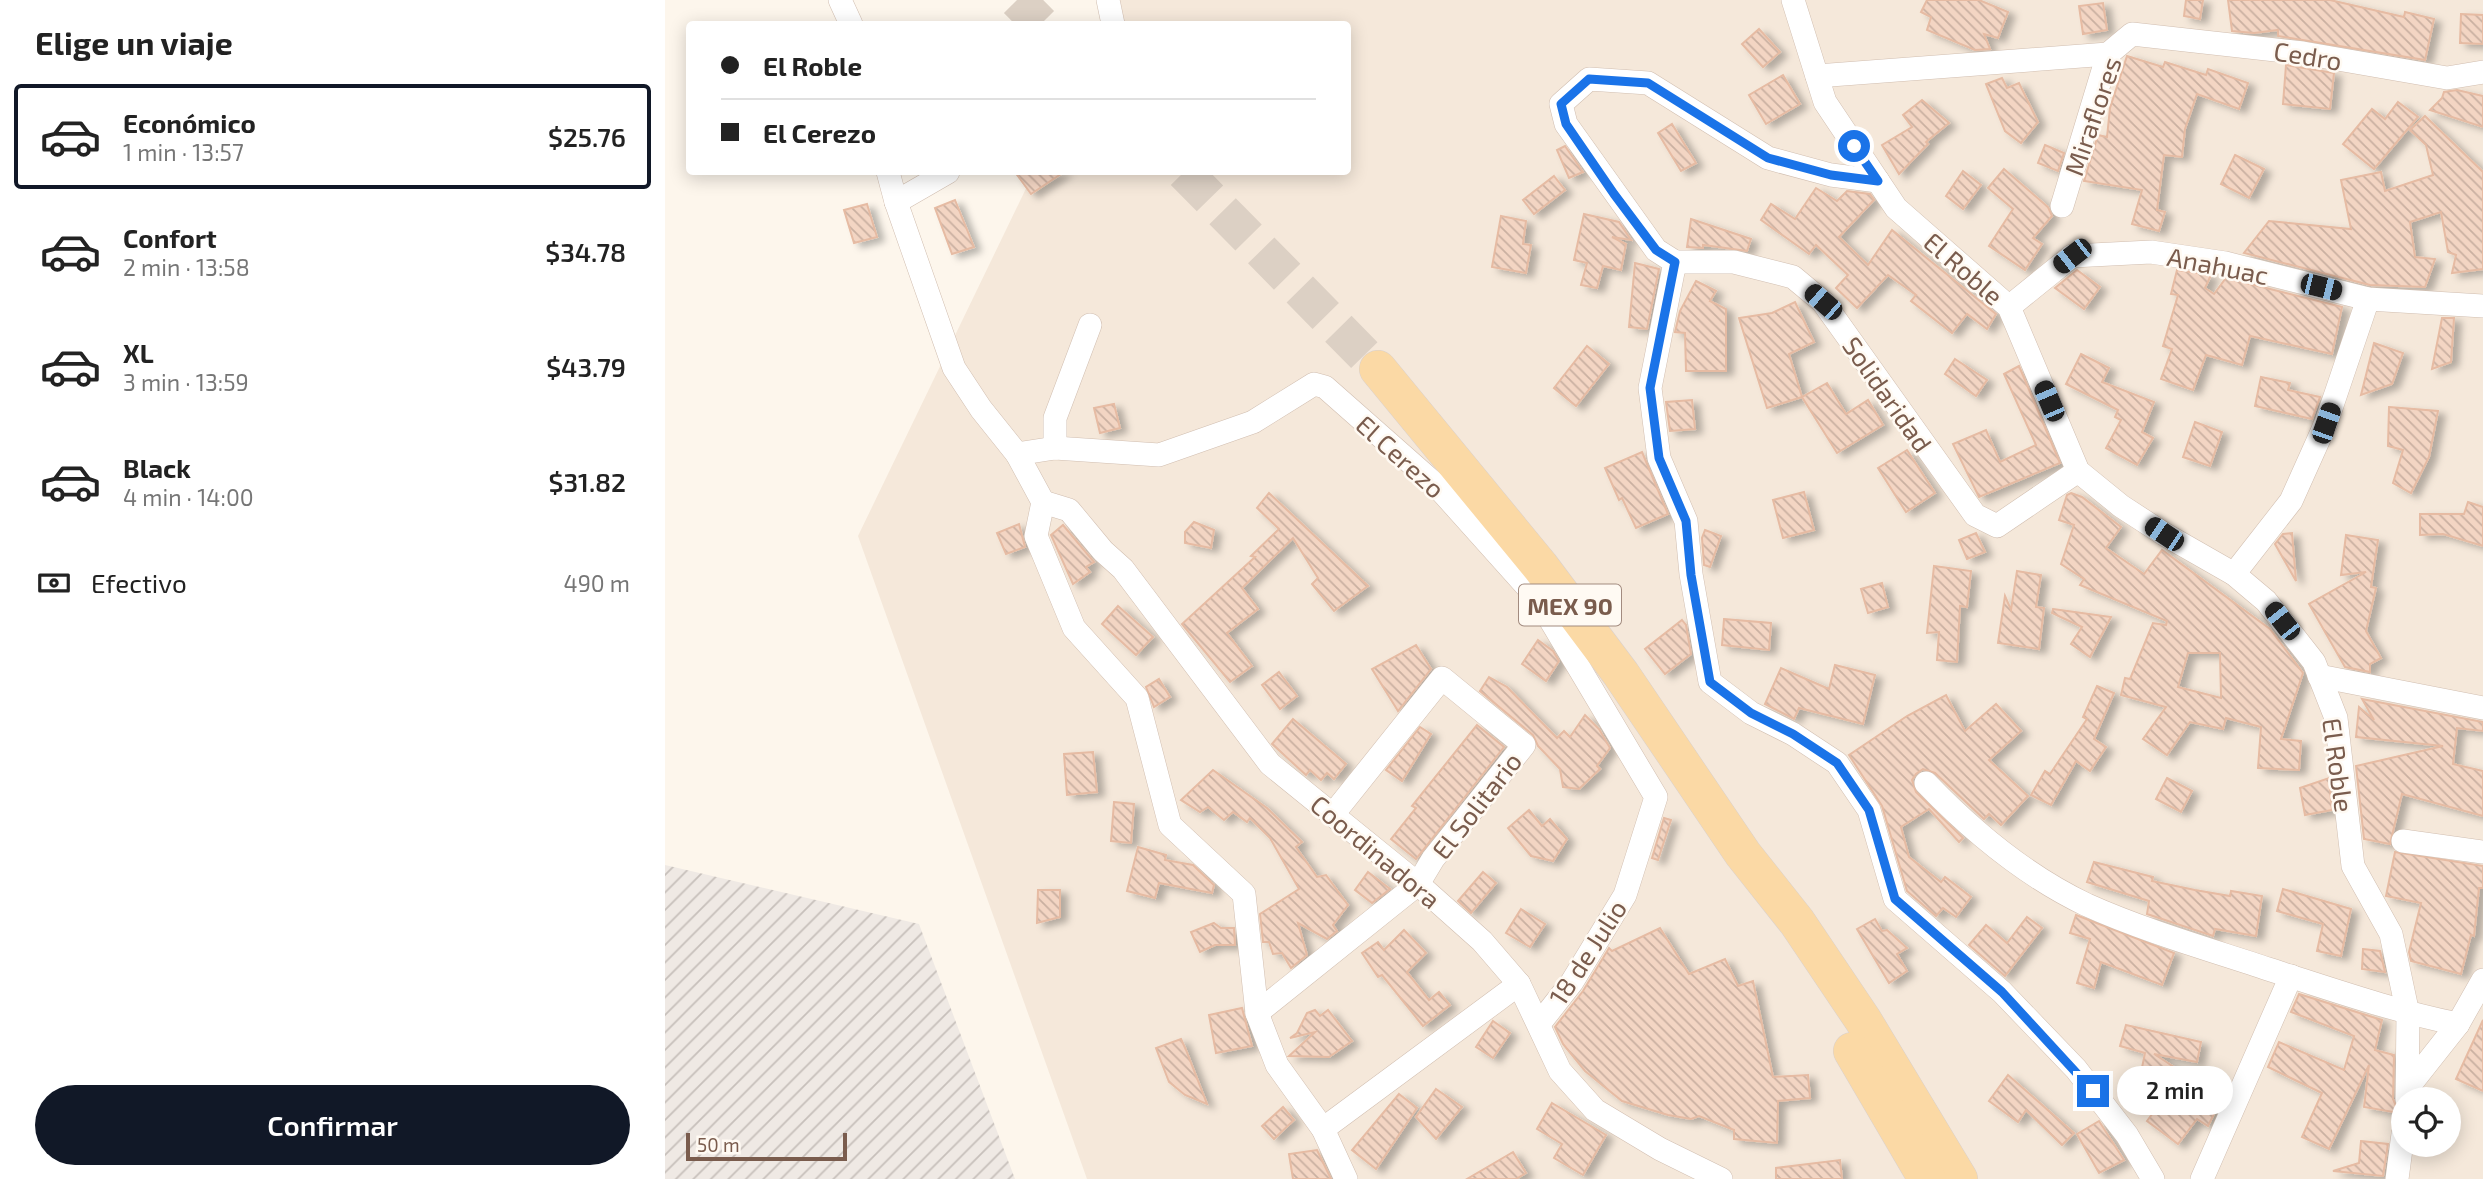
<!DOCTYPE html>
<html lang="es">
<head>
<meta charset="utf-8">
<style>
  body { margin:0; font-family:"Exo 2",sans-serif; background:#f6f6f6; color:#222; height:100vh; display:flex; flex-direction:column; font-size:26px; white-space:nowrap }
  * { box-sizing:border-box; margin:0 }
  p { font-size:23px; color:#767676 }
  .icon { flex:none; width:38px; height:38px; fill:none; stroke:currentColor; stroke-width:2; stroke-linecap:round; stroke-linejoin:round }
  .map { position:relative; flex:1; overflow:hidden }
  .side { display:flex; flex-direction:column; background:#fff; width:665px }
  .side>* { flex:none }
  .hud { position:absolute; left:21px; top:21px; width:665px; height:154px; border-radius:7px; box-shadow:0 4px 18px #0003; display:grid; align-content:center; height:154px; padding:0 35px; background:#fff }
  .controls { position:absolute; left:1726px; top:1087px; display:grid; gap:14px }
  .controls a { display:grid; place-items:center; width:70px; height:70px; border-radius:50%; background:#fff; box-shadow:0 4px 18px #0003; font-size:35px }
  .scale { position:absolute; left:21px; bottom:18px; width:161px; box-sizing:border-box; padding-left:7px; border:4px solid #7a5c4d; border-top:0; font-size:19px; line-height:24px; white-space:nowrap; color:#7a5c4d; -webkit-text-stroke:5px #fffaf3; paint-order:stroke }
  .end { position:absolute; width:32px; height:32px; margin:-16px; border:9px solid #1a73e8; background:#fff; box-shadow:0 0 0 4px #fff }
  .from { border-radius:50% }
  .bubble { position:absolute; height:49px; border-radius:24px; background:#fff; box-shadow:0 4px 18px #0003; font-size:23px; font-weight:600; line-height:49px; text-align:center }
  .car { position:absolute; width:21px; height:42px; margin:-21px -10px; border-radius:9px; box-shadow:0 0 5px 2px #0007; background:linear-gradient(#222 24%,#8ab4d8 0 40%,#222 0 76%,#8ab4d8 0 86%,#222 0) }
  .hud b { display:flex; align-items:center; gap:24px; height:66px; font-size:26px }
  .hud b+b { border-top:2px solid #e0e0e0 }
  .hud i { width:18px; height:18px; background:#222 }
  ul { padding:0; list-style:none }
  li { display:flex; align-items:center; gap:21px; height:105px; margin:0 14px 10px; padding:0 21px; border:4px solid transparent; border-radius:7px }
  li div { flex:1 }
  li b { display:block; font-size:26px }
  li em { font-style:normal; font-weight:600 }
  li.on { border-color:#111827 }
  li>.icon { width:63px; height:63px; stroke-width:1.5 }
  h2 { padding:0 35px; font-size:32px; line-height:84px }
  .pay { display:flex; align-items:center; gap:18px; height:77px; padding:0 35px; font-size:26px }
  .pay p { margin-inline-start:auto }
  .cta { display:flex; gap:14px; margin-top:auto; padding:14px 35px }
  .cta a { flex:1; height:80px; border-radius:42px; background:#111827; color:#fff; font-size:28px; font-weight:600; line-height:80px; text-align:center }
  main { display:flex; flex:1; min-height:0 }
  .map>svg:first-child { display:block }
</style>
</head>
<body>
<main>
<section class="side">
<h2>Elige un viaje</h2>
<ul>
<li class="on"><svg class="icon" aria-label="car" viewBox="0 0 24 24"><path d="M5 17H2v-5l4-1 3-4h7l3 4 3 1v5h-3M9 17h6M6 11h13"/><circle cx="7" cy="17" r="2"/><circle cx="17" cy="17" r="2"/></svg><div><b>Económico</b><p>1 min · 13:57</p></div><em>$25.76</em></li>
<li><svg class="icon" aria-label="car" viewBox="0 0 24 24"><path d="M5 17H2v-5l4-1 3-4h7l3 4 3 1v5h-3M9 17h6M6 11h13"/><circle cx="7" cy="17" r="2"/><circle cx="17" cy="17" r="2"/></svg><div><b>Confort</b><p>2 min · 13:58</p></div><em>$34.78</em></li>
<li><svg class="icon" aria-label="car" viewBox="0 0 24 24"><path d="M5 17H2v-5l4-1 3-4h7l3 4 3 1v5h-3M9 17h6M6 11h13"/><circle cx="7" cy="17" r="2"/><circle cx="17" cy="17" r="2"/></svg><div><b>XL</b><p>3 min · 13:59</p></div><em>$43.79</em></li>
<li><svg class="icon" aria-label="car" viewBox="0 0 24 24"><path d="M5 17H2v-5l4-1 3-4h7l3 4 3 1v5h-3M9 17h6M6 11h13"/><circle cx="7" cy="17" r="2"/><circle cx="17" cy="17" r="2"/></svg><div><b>Black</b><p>4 min · 14:00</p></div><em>$31.82</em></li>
</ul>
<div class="pay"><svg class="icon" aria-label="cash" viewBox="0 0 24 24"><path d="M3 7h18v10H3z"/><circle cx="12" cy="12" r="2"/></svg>Efectivo<p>490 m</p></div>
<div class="cta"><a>Confirmar</a></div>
</section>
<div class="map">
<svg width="1818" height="1179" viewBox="0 0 1818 1179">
  <defs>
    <pattern id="industrial-furrows" width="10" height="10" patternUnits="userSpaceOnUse" patternTransform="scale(1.75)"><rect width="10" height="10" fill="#efe9e4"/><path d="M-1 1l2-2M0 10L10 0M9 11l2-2" fill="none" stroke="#c7c0bb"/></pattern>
    <pattern id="building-back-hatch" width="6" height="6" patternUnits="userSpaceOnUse" patternTransform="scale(1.75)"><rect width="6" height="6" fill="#f3d5c3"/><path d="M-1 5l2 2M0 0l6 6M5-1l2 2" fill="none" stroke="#cab0a1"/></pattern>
    <filter id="shadow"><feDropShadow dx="7" dy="4" stdDeviation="3.5" flood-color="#0004"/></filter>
  </defs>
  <rect width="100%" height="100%" fill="#fdf6ec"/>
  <path fill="#f5e8da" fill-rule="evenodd" d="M452,0H1818V1179H422L193,536L369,172H682V24H440ZM1738,1099H1783V1144H1738Z"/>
  <path fill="url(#industrial-furrows)" d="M0,865L254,924L350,1179H0Z"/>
  <g fill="url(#building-back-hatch)" stroke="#e6bba3" stroke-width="2" fill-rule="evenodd" filter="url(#shadow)">
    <path d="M1262,0H1314L1343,12L1333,38L1319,34L1325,49L1310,50L1262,30L1266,17L1256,12Z"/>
    <path d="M1521,0H1538L1535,19L1519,16Z"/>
    <path d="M1563,0H1665L1739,17L1740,12L1769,19L1760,60L1613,36V30L1589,33L1567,31Z"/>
    <path d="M1438,3L1442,30L1418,34L1414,6Z"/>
    <path d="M1796,14L1818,15V44L1795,43Z"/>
    <path d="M1094,29L1115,52L1098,67L1077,44Z"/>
    <path d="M1462,56L1498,67L1500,62L1541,75L1543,69L1583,83L1574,109L1532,94L1520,129L1517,157L1499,155L1492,210L1500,212L1494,231L1467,224L1477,190L1419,181L1433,135L1442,137L1445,108Z"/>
    <path d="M1621,65L1669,73L1665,109L1618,104Z"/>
    <path d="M1118,75L1135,104L1101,124L1084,95Z"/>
    <path d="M1337,78L1342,88L1354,83L1373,122L1356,143L1340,131L1321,84Z"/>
    <path d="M1792,90L1818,96V127L1765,110L1777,98L1779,92Z"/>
    <path d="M1257,100L1284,123L1261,142L1263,144L1234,174L1217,145L1247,127L1238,115Z"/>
    <path d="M1733,102L1753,117L1709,169L1678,144L1707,109L1720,119Z"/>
    <path d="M1760,116L1818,172V269L1787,273L1791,255L1783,252L1776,212L1745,222L1750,257L1770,259L1760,287L1705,285L1579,253L1604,221L1686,229L1676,180L1716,172L1720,191L1768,175L1761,145L1745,130Z"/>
    <path d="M1007,124L1031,163L1016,171L993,133Z"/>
    <path d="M1380,145L1399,153L1393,171L1373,163Z"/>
    <path d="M900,146L918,172L904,178L892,150Z"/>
    <path d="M1570,155L1599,169L1584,198L1556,184Z"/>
    <path d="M1339,169L1383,207L1387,216L1368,238L1377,244L1360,270L1324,246L1348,209L1323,188Z"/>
    <path d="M1298,171L1316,185L1298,209L1281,196Z"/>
    <path d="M350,172H399L366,194Z"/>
    <path d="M889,176L900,190L869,214L858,200Z"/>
    <path d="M1151,188L1172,201L1182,191L1205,194L1209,200L1174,237L1203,265L1227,230L1331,314L1322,329L1302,314L1287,333L1246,301L1251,295L1223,275L1192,308L1171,288L1183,275L1151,245L1144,254L1096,220L1106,204L1130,219Z"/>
    <path d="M290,200L309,247L287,254L270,208Z"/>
    <path d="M202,204L212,237L189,243L179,210Z"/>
    <path d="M919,214L954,222L966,240L947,237L961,244L956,270L938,266L932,288L916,285L922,263L909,260Z"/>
    <path d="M836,216L861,221L858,244L866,245L861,273L827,267Z"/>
    <path d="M1026,219L1086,239L1082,251L1038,245V248L1022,247Z"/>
    <path d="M970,263L994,269L982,329L964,327Z"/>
    <path d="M1412,270L1435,287L1419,309L1390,288Z"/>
    <path d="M1512,270L1546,275L1540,288L1549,294L1561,278L1677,307L1667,354L1585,336L1577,365L1541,355L1528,390L1496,379L1507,349L1498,346L1513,295L1506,294Z"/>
    <path d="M1031,281L1051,291L1045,301L1061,309V371H1021L1020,333L1010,332L1015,311Z"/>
    <path d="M1130,302L1149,342L1124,354L1137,397L1102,408L1074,318L1107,313Z"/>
    <path d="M1777,318H1789L1786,362L1767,369Z"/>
    <path d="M1709,343L1738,353L1727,384L1696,395Z"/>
    <path d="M922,346L944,364L911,406L889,388Z"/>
    <path d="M1416,354L1444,368L1437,382L1489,402L1477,432L1488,438L1472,465L1441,448L1456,420L1450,417L1453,410L1401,384Z"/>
    <path d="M1290,359L1322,380L1311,396L1280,374Z"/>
    <path d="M1354,366L1395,463L1314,497L1288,444L1321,430L1335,462L1371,445L1339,374Z"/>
    <path d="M1596,377L1625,383L1623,390L1655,397L1647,419L1590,406Z"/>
    <path d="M1162,383L1181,414L1203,400L1218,425L1172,453L1137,397Z"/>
    <path d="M1027,400L1030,429L1005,431L1001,402Z"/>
    <path d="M449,404L455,428L435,433L429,408Z"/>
    <path d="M1724,407L1773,411L1764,457L1746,493L1728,483L1738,450L1723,446Z"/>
    <path d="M1530,422L1557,432L1545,466L1518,457Z"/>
    <path d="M1242,450L1270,493L1241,512L1213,468Z"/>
    <path d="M977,452L1003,514L971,528L957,498L954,500L940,468Z"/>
    <path d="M1139,492L1149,530L1118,538L1108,500Z"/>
    <path d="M604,493L703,586L669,611L647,584L653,578L628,538L577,588L593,609L562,633L587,666L565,682L517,624L590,557L586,556L614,529L592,508Z"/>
    <path d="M1406,493L1417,497L1456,527L1441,548L1479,574L1497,550L1605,629L1638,673L1616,739L1636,741L1634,770L1593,768L1596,727L1561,718L1558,729L1525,722L1502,755L1478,739L1501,707L1456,695L1460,678L1465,679L1488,623L1501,625L1502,621L1415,585L1419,579L1396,564L1409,525L1394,520L1402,495ZM1523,653H1555L1556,698L1513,687Z"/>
    <path d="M1803,502L1818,507V546L1778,534L1755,535V514H1799Z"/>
    <path d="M529,522L549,530L546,548L520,543V532Z"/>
    <path d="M354,524L360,547L341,554L332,533Z"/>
    <path d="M398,525L429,562L421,567L425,572L408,584L386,535Z"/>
    <path d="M1040,530L1056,536L1045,567L1039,565L1037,538Z"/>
    <path d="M1311,533L1320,552L1302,559L1294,540Z"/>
    <path d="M1627,533L1631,581L1610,544L1618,534Z"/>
    <path d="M1681,535L1713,540L1706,587L1711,588L1701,631L1716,658L1705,664V672L1680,667L1644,604L1701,572L1676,575Z"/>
    <path d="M1269,566L1306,571L1302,607L1295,606L1292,662L1272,660L1274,632L1262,633Z"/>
    <path d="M1352,571L1376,575L1371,607L1379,608L1374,649L1333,643L1340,596L1346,610Z"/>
    <path d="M1217,583L1223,607L1203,613L1196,589Z"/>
    <path d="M453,606L488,637L471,655L437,624Z"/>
    <path d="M1388,609L1446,617L1425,657L1406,644L1417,627L1387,613Z"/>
    <path d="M1059,619L1106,623L1104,650L1057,645Z"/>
    <path d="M1017,620L1021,625L1026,654L1000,674L980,649Z"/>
    <path d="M873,640L888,651L894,661L881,681L857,664Z"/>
    <path d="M751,645L766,669L733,711L707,669Z"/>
    <path d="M1170,665L1210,675L1198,724L1134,708L1129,719L1100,704L1116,668L1164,689Z"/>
    <path d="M614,672L632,696L615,709L597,685Z"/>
    <path d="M824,677L842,687L892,738L899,731L905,737L920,715L934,729L945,748L932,766L935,769L914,789L898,787L895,769L873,746L868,735L815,691Z"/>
    <path d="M494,679L505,697L489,707L481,687Z"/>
    <path d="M1432,686L1449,693L1429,739L1441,747L1425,771L1411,761L1386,805L1366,795L1380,771L1385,774L1422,719L1418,717Z"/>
    <path d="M1281,695L1300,731L1331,704L1356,731L1324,760L1363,796L1336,825L1324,814L1319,819L1270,773L1258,769L1251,774L1247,780L1251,792L1298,838L1294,842L1264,809L1236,827L1244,857L1276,882L1280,877L1306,897L1291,917L1278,908L1271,916L1242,891L1217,806L1184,755L1242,716Z"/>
    <path d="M1697,699L1818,722V731L1792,728L1788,764L1818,771V816L1737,794L1725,844L1699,839L1691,766L1778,746L1691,737L1694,707L1709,720Z"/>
    <path d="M628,719L681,764L669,779L662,773L656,780L645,770L641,775L607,744Z"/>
    <path d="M812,725L839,747L751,859L726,839L751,808L747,806Z"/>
    <path d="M755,727L766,734L737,781L721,770Z"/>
    <path d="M428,752L432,792L402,795L399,754Z"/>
    <path d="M548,770L602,808L637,842L631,847L652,877L661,875L683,905L668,925L672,931L662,939L633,923L642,955L626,968L617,953L608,954L604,942H598L595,914L634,889L605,838L585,818L582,822L568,812L559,820L543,807L535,812L516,800Z"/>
    <path d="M1502,778L1527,791L1516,812L1491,799Z"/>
    <path d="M1664,778L1667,810L1640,815L1635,788Z"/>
    <path d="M449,802L469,804L466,843L446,841Z"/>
    <path d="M864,810L877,826L885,819L902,839L888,861L866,856L843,828Z"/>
    <path d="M999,818L1006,820L993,860L987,858Z"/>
    <path d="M473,847L501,855L500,860L528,865L549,885L547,893L494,883L490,898L462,891Z"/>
    <path d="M1730,852L1818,866V888H1814L1809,936L1806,935L1796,974L1746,961L1744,952L1756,903L1721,896Z"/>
    <path d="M1429,862L1488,877L1487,881L1530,890L1565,896L1566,891L1597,896L1591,936L1550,929L1548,936L1482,914L1484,901L1422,882Z"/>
    <path d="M703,872L725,889L707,903L690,890Z"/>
    <path d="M818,872L831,883L806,913L793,901Z"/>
    <path d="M1618,889L1686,909L1676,956L1652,951L1658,924L1612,911Z"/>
    <path d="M373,890H395V917L372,923Z"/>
    <path d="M856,909L880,924L865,947L841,933Z"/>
    <path d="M1411,915L1509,953L1497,985L1436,962L1429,988L1412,983L1425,939L1405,933Z"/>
    <path d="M1362,917L1377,928L1340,976L1304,945L1321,925L1342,943Z"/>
    <path d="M1210,919L1217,931L1222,930L1242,948L1232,954L1242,971L1224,983L1192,929Z"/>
    <path d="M549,923L556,928H569L570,945H550L535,952L526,932Z"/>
    <path d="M995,928L1024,974L1060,959L1073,986L1088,981L1108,1077L1143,1075L1145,1098L1113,1101L1112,1143L1069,1139V1130L1034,1116L1026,1119L1003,1115L957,1101L920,1071L898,1044L890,1027L918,991L944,948L947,951Z"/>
    <path d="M739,930L761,953L742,972L764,1000L774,992L785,1005L758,1026L717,975L713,977L697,953L713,942L719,950Z"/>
    <path d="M1698,949L1715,951L1720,972L1697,969Z"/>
    <path d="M1634,994L1717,1020L1710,1050L1729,1055L1728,1099L1734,1113L1699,1107L1704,1065L1664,1149L1637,1137L1657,1093L1603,1067L1614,1042L1679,1070L1689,1036L1626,1012Z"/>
    <path d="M577,1008L587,1046L551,1053L544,1015Z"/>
    <path d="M650,1010L655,1016L663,1010L687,1041L664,1057L624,1056L650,1032L625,1038L632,1033L642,1013Z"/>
    <path d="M1818,1020V1091L1791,1079Z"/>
    <path d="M828,1021L845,1033L828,1058L811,1047Z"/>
    <path d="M1461,1025L1536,1042L1532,1062L1489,1054L1557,1098L1543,1126L1532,1119L1513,1144L1482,1121L1499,1098L1472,1092L1480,1053L1455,1046Z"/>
    <path d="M516,1039L521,1050L542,1104L520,1095L504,1082L491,1048Z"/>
    <path d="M1343,1075L1409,1133L1397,1145L1361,1110L1353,1122L1324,1101Z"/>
    <path d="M771,1089L797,1107L771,1139L751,1117Z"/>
    <path d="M734,1094L752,1108L711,1169L687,1150Z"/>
    <path d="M887,1103L941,1135L918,1175L889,1158L897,1144L872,1129Z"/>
    <path d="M618,1107L629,1120L609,1139L597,1126Z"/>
    <path d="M1434,1121L1459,1160L1434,1173L1412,1134Z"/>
    <path d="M1696,1141L1723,1144L1718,1176L1668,1171L1694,1163Z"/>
    <path d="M652,1150L666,1179H628L624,1154Z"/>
    <path d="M848,1152L861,1173L851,1179H802Z"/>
    <path d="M1175,1160L1177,1179H1111V1168Z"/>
  </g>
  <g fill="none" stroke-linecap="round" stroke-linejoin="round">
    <g stroke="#dcd0c4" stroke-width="37" stroke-dasharray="37 18" stroke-linecap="butt">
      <path d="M352,0L376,24"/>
      <path d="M519,172L713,369"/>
    </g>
    <g stroke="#d1beb0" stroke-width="24">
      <g id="minor">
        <path d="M175,0L186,24"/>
        <path d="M443,0L448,24"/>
        <path d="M1128,0L1160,102L1231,208L1344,307L1413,471L1456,506L1499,534L1569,574L1601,601L1649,662L1671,718L1688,866L1726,934L1743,1014L1742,1099"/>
        <path d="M1152,76L1443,54"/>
        <path d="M223,172L231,202L289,368L316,409L352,454L378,502L371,536L409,628L472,698L505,825L579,894L592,1013L612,1065L658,1129L681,1179"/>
        <path d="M231,202L283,172"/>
        <path d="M1397,206L1443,54L1467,34L1638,53L1782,78L1818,72"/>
        <path d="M1010,262L985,388L994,458L1021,521L1026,574L1045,682L1086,713L1128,734L1172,763L1204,810L1230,899L1337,992L1411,1069L1462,1135L1488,1179"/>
        <path d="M1010,262L991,250L901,124L896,104L924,79L983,83L1103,158L1166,175L1213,181"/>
        <path d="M1010,262H1069L1128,277L1158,302L1310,515L1332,526L1413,471"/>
        <path d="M1344,307L1407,256L1486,252L1560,263L1703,299L1818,306"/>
        <path d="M390,448V418L425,325"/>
        <path d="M352,454L390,448L494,455L588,422L649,384L660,387L771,485L873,599L991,797L960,895L907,982L874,1024"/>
        <path d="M378,502L404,510L438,551L458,569L605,764L753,884L817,941L854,984L895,1071L930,1110L995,1149L1056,1179"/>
        <path d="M1569,574L1626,501L1661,423L1703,299"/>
        <path d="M1654,676L1818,708"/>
        <path d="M1261,783C1307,831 1361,876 1422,905C1480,931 1543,949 1603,969C1666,989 1728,1011 1793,1024"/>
        <path d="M1738,841L1818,852"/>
        <path d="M592,1013L753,884L768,859L859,745L777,678L669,813"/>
        <path d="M1744,1086L1793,1024L1818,980"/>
        <path d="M658,1129L854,984"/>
        <path d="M1537,1179L1626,976"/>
        <path d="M1732,1179L1738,1134"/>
      </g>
    </g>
    <g stroke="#dad1cd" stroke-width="38">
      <g id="primary">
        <path d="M713,369L875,566L956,674L1078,854L1132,922L1198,1020L1294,1179"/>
        <path d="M1187,1051L1262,1179"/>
      </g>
    </g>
    <use href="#minor" stroke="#fff" stroke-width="23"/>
    <use href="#primary" stroke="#fbd9a5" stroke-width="37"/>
  </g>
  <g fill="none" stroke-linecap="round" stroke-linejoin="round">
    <path stroke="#1a73e8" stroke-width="9" d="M1189,146L1213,181L1166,175L1103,158L983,83L924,79L896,104L901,124L949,194L991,250L1010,262L985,388L994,458L1021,521L1026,575L1045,682L1086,713L1128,734L1172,763L1204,810L1230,899L1337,992L1428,1091"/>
  </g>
  <g text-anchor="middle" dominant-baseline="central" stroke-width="5" stroke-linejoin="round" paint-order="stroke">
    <rect fill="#fffaf3" stroke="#a28b7f" stroke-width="2" x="854" y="584.5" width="102" height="41" rx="5"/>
    <g font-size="24" font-weight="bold" fill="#7a5c4d">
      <text x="905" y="605">MEX 90</text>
    </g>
    <g font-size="26" fill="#7a5c4d" stroke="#fffaf3">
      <text transform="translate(1643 55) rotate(9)">Cedro</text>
      <text transform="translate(1427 116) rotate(-71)">Miraflores</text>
      <text transform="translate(1553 265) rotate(11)">Anahuac</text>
      <text transform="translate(1299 268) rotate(41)">El Roble</text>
      <text transform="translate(1223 394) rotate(55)">Solidaridad</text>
      <text transform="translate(736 456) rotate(42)">El Cerezo</text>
      <text transform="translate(1674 765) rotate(82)">El Roble</text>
      <text transform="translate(811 805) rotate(-52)">El Solitario</text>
      <text transform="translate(711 851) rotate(40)">Coordinadora</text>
      <text transform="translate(922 952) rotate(-57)">18 de Julio</text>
    </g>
  </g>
</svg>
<div class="controls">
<a><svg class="icon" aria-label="locate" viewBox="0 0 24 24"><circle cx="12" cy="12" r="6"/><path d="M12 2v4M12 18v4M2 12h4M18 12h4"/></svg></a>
</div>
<div class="scale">50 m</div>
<i class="end from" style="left:1189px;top:146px"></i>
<i class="end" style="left:1428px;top:1091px"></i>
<div class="bubble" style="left:1452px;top:1066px;width:116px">2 min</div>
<i class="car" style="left:1407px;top:256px;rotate:232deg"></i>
<i class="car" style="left:1656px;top:287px;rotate:104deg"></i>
<i class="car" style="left:1158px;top:302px;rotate:311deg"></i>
<i class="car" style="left:1384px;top:401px;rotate:337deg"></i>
<i class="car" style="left:1661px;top:423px;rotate:19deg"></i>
<i class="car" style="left:1499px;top:534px;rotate:304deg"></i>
<i class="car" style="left:1617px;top:621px;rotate:322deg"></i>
<div class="hud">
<b><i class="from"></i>El Roble</b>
<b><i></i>El Cerezo</b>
</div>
</div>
</main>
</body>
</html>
